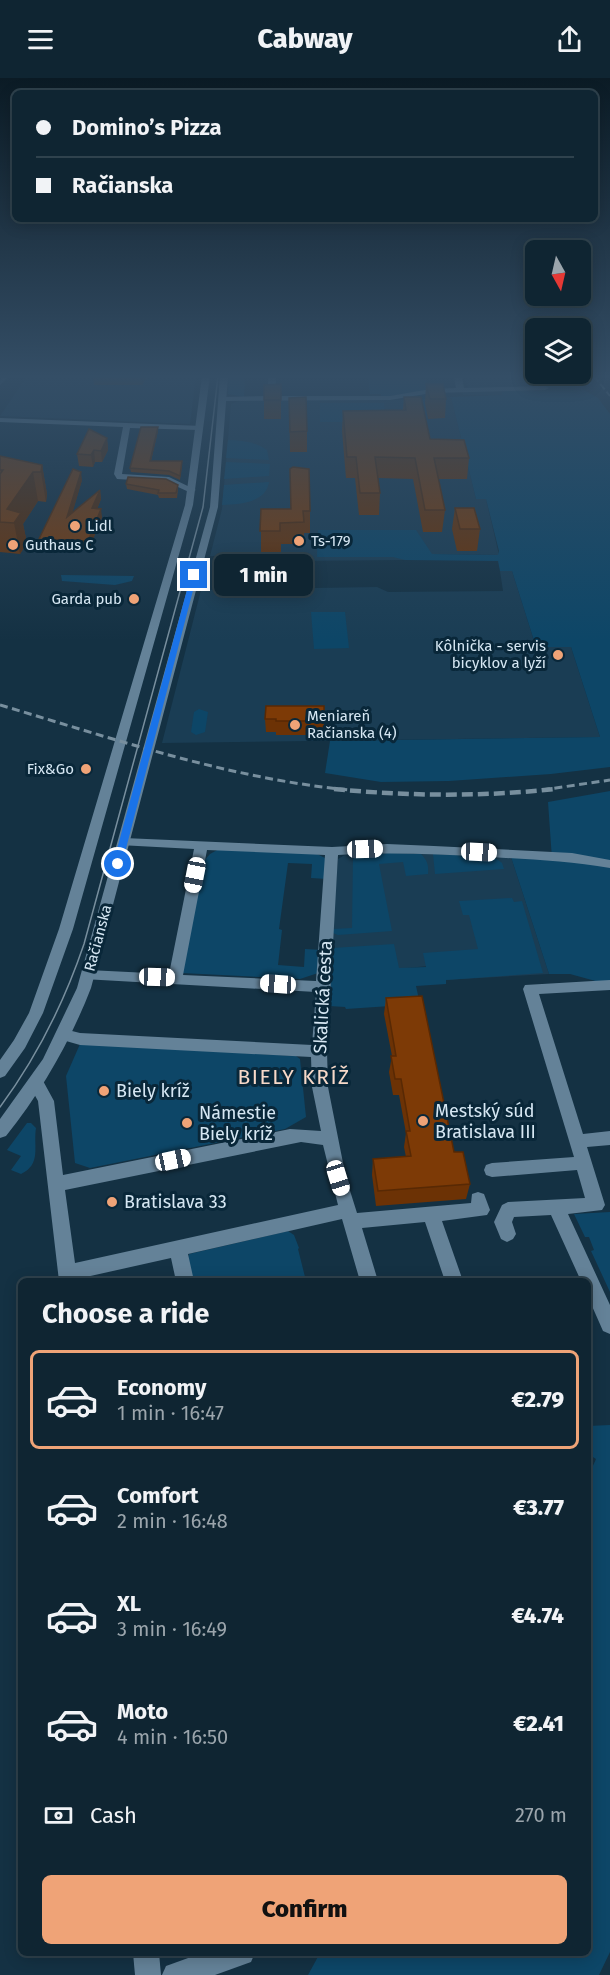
<!DOCTYPE html>
<html lang="en">
<head>
<meta charset="utf-8">
<style>
  body { margin:0; font-family:"Fira Sans",sans-serif; background:#182d3a; color:#f1f3f6; height:100vh; display:flex; flex-direction:column; font-size:22px; white-space:nowrap }
  * { box-sizing:border-box; margin:0 }
  p { font-size:20px; color:#9ba5ac }
  .icon { flex:none; width:33px; height:33px; fill:none; stroke:currentColor; stroke-width:2; stroke-linecap:round; stroke-linejoin:round }
  .map { position:relative; flex:1; overflow:hidden }
  .drawer { position:absolute; left:18px; top:1200px; width:573px; height:678px; display:flex; flex-direction:column; background:#0f2532; border-radius:9px; box-shadow:0 3px 15px #0003,0 0 0 2px #2f424d }
  .drawer>* { flex:none }
  .hud { position:absolute; left:12px; top:12px; width:586px; height:132px; border-radius:9px; box-shadow:0 3px 15px #0003,0 0 0 2px #2f424d; display:grid; align-content:center; height:132px; padding:0 24px; background:#0f2532 }
  .needle { width:39px; rotate:172deg }
  .tools { position:absolute; left:525px; top:162px; display:grid; gap:12px }
  .tools a { display:grid; place-items:center; width:66px; height:66px; border-radius:9px; background:#0f2532; box-shadow:0 3px 15px #0003,0 0 0 2px #2f424d; font-size:30px }
  .end { position:absolute; width:27px; height:27px; margin:-14px; border:8px solid #1a73e8; background:#fff; box-shadow:0 0 0 3px #fff }
  .from { border-radius:50% }
  .bubble { position:absolute; height:42px; border-radius:9px; background:#0f2532; box-shadow:0 3px 15px #0003,0 0 0 2px #2f424d; font-size:20px; font-weight:800; line-height:42px; text-align:center }
  .car { position:absolute; width:18px; height:36px; margin:-18px -9px; border-radius:8px; box-shadow:0 0 4px 2px #0007; background:linear-gradient(#fff 24%,#345 0 40%,#fff 0 76%,#345 0 86%,#fff 0) }
  .hud b { display:flex; align-items:center; gap:21px; height:57px; font-size:22px }
  .hud b+b { border-top:2px solid #2f424d }
  .hud i { width:15px; height:15px; background:#f1f3f6 }
  ul { padding:0; list-style:none }
  li { display:flex; align-items:center; gap:18px; height:99px; margin:0 12px 9px; padding:0 12px; border:3px solid transparent; border-radius:9px }
  li div { flex:1 }
  li b { display:block; font-size:22px }
  li em { font-style:normal; font-weight:800 }
  li.on { border-color:#efa377 }
  li>.icon { width:54px; height:54px; stroke-width:1.5 }
  h2 { padding:0 24px; font-size:27px; line-height:72px }
  .pay { display:flex; align-items:center; gap:15px; height:66px; padding:0 24px; font-size:22px }
  .pay p { margin-inline-start:auto }
  .cta { display:flex; gap:12px; margin-top:auto; padding:12px 24px }
  .cta a { flex:1; height:69px; border-radius:9px; background:#efa377; color:#111; font-size:24px; font-weight:800; line-height:69px; text-align:center }
  header { display:flex; justify-content:space-between; align-items:center; height:78px; padding:0 24px; background:#0f2532; font-size:27px; font-weight:800 }
  .map>svg:first-child { display:block }
</style>
</head>
<body>
<header><svg class="icon" aria-label="menu" viewBox="0 0 24 24"><path d="M4 6h16M4 12h16M4 18h16"/></svg>Cabway<svg class="icon" aria-label="share" viewBox="0 0 24 24"><path d="M12 15V3M7 8l5-5 5 5M5 13v7h14v-7"/></svg></header>
<div class="map">
<svg width="610" height="1897" viewBox="0 0 610 1897">
  <rect width="100%" height="100%" fill="#143143"/>
  <g fill="#1a3d54">
    <path d="M27,298H196L190,346L0,338Z"/>
    <path d="M465,298H574L584,312L507,313L503,317H463L462,314L468,310Z"/>
    <path d="M451,319L476,421H486L499,477L432,476L405,482L289,483L245,478H210L222,431L231,326L239,323L409,322Z"/>
    <path d="M500,493H512L536,569H571L600,659L162,665L201,512L377,509L388,514L503,513Z"/>
    <path d="M367,774L511,779L549,896L445,902L440,887L329,897L338,781L348,775Z"/>
  </g>
  <g fill="#0d4667">
    <path d="M229,298H245L244,319L228,316Z"/>
    <path d="M368,298H408L426,302L428,310L425,313L381,319V316H370Z"/>
    <path d="M584,312L598,320L610,336V689L551,696L449,703L381,704L325,695L330,663L600,659L571,569H536L512,493H500L498,483L405,482L393,479H317L318,452H416L432,476L498,477L499,473L486,421H476L451,319L502,317V314L507,313Z"/>
    <path d="M320,325H384L386,344H320Z"/>
    <path d="M228,362C242,362 255,364 267,372L269,382L226,380Z"/>
    <path d="M226,384L270,386L269,398L224,401Z"/>
    <path d="M269,404C266,425 239,426 222,427L224,407Z"/>
    <path d="M61,497L134,498L132,503L115,507L62,503Z"/>
    <path d="M311,534H345L349,570L314,571Z"/>
    <path d="M199,631L208,634L205,654L196,657L191,654L194,634Z"/>
    <path d="M610,713V907L570,896H549L511,779L552,781L548,724Z"/>
    <path d="M219,771L315,775L327,781V801L311,800L312,786L288,785L279,851L282,852L278,887L304,889L305,871L322,872L321,894L300,901L182,895L202,785L210,776Z"/>
    <path d="M390,775L421,776C427,782 429,787 428,796L406,798L403,784L379,786L392,853L338,857L333,855V851L352,850L353,778Z"/>
    <path d="M433,776L494,779L502,785L504,791L435,796Z"/>
    <path d="M512,820L514,824L522,823L543,895L446,902V906L416,908L420,926L346,931L345,929L329,928L333,870L394,866L399,890L426,889L423,875L478,871L469,837H463L459,823Z"/>
    <path d="M80,966L296,978L300,981L306,1039L285,1051L90,1090L75,1085L66,998Z"/>
    <path d="M27,1045H31L36,1050C33,1068 42,1086 21,1096L11,1092L21,1078L7,1072Z"/>
    <path d="M610,1134V1214L591,1173L594,1172L589,1159H585L574,1136Z"/>
    <path d="M288,1153L294,1157L299,1170L298,1171L306,1203H192L188,1180L189,1176Z"/>
    <path d="M610,1347V1874L599,1897H308L320,1875H588V1399L596,1381L588,1376V1348Z"/>
  </g>
  <g fill="none" stroke-linecap="round" stroke-linejoin="round">
    <path stroke="#006494" stroke-width="3" d="M556,304L590,305"/>
    <g fill="#648298" fill-rule="evenodd">
      <path d="M1,298H9L0,307Z"/>
      <path d="M268,298H276V318H390L431,311L456,310L454,298H462L464,310L545,308L549,310L545,312L431,315L390,322L222,323L218,321L222,319L268,318Z"/>
      <path d="M0,340L202,348V352H199L130,350L122,396L169,399L196,412L189,414L167,404L117,401L114,396L123,349L0,344Z"/>
      <path d="M124,760L332,769L387,766L434,768L572,775L610,782V790C569,783 528,781 486,779C436,776 388,774 338,777L327,973L328,1009L346,1100L357,1135L471,1125L472,1116L478,1114L484,1116L490,1132L487,1137L442,1143L463,1203H445L425,1144L362,1150L378,1203H360L342,1141L188,1176L194,1203H176L171,1180L77,1201V1203H59L38,1023L28,1005L30,1001L36,999L42,1001L54,1023L63,1097L290,1051L321,1053L312,1009L311,979L80,967L59,961L56,957L59,953L64,951L80,955L312,967L316,914L83,901L81,897L88,892L169,896L194,771L119,767L118,764L119,761ZM207,772L325,777L316,903L183,897ZM301,1064L323,1067L338,1127L75,1185L65,1112Z"/>
      <path d="M610,902V912L539,916L583,1056L610,1053V1067L587,1069L605,1127L602,1132L568,1136L610,1227V1256L603,1253L588,1219V1203H581L551,1137L514,1139L512,1144L516,1156L513,1161L507,1164L501,1161L494,1144L502,1127L508,1124L585,1120L577,1092L492,1099L486,1097L484,1092L486,1087L492,1085L574,1079L523,911L525,907Z"/>
      <path d="M133,1875H159L161,1897H135Z"/>
      <path d="M202,1875H255L251,1884L215,1897H162L166,1888Z"/>
    </g>
    <g fill="#648298" fill-rule="evenodd">
      <path d="M202,298H210L193,427L73,851L43,935L25,970L5,998L0,1000V982L14,962L29,935L59,851L185,427Z"/>
      <path d="M220,298H228L218,429L91,910C70,964 42,1013 6,1058L0,1060V1041L43,981L77,910L210,429Z"/>
    </g>
    <path stroke="#788f9e" stroke-width="1.5" d="M0,1029C37,979 64,925 84,866L203,429L218,298"/>
    <path stroke="#788f9e" stroke-width="2" stroke-dasharray="7 3" stroke-linecap="butt" d="M594,298L610,318"/>
    <g stroke="#788f9e" stroke-width="3" stroke-dasharray="8 4.5" stroke-linecap="butt">
      <path d="M0,627C115,661 230,701 350,712"/>
      <path d="M542,712L610,702"/>
    </g>
    <path stroke="#788f9e" stroke-width="4.5" stroke-dasharray="11 5" stroke-linecap="butt" d="M334,711C408,718 481,719 555,711"/>
  </g>
  <g fill="#6c3205">
    <path d="M93,298H147L142,307H94Z"/>
    <path d="M281,306V341H264V322Z"/>
    <path d="M426,306L446,321L445,340L428,341L425,325Z"/>
    <path d="M404,319L430,361L469,380L467,401H438L445,432L442,454H423L413,401L378,400L380,415L379,437H359L355,400H346L342,353L343,333L403,332Z"/>
    <path d="M289,320L307,353V374H290Z"/>
    <path d="M158,353L151,383L182,387L180,402L169,397L131,394L130,390Z"/>
    <path d="M107,360L108,372L102,384H95L93,389L79,388L77,376Z"/>
    <path d="M0,378L42,387L47,416L46,424L38,423L23,446L27,465L20,476L0,474Z"/>
    <path d="M82,402L72,435L100,412L101,421L97,431L102,439L89,471L41,470L39,461Z"/>
    <path d="M126,406L178,407V412L177,420H159L158,417L127,411Z"/>
    <path d="M455,430L480,451L477,473H457L452,451Z"/>
    <path d="M261,431L310,433V455H304V466H281V474H261Z"/>
    <path d="M324,628V657H276V654H266L265,641Z"/>
    <path d="M386,920L454,1074L470,1106L466,1121L376,1128L372,1097L373,1081L406,1079L404,1069L406,1055L399,1017H393L389,994L392,978L384,936Z"/>
  </g>
  <g fill="#582904">
    <path d="M141,298H147L142,307Z"/>
    <path d="M158,349V353L150,387V383Z"/>
    <path d="M107,360L108,372L102,384L101,373Z"/>
    <path d="M94,372L95,384L93,389L91,377Z"/>
    <path d="M42,387L47,416L46,424L41,394Z"/>
    <path d="M33,394L38,423L23,446L27,465L20,476L14,445L7,431Z"/>
    <path d="M81,394L82,402L69,447L67,439Z"/>
    <path d="M100,412L101,421L94,439L92,430Z"/>
    <path d="M101,431L102,439L89,471L88,463Z"/>
  </g>
  <g fill="#7d3a06" stroke="#582904" stroke-width="1.5">
    <path d="M281,306V322H264V307Z"/>
    <path d="M426,306H443L446,321H430Z"/>
    <path d="M306,319L307,353L290,354L289,320Z"/>
    <path d="M404,319H421L430,361L464,362L469,380H434L445,432H425L415,380L375,379L380,415H360L356,379H347L343,333L406,332Z"/>
    <path d="M141,349H158L150,383H182L180,398L169,393L130,390Z"/>
    <path d="M89,351L107,360L101,373L94,372L91,377L77,376Z"/>
    <path d="M0,378L42,387L41,394H33L7,431L21,435L14,445L0,444V396L3,392H0Z"/>
    <path d="M293,389L309,391L310,433H303L304,444L280,445V453H260L261,431H291L290,391Z"/>
    <path d="M73,391L81,394L67,439L100,412L92,430L101,431L88,463L39,461Z"/>
    <path d="M128,399L166,401L178,407L176,415H158L159,412L126,406Z"/>
    <path d="M455,430H474L480,451H460Z"/>
    <path d="M266,628H324V643H276V641H265Z"/>
    <path d="M422,918L454,1074H463L470,1106L378,1113L373,1081L411,1078L406,1053H410L401,1001H395L391,978H396L386,920Z"/>
  </g>
  <linearGradient id="sky" x2="0" y2="1"><stop stop-color="#0b1b25"/><stop offset="0.53" stop-color="#344e66"/><stop offset="1" stop-color="#344e66" stop-opacity="0"/></linearGradient>
  <rect width="610" height="563" fill="url(#sky)"/>
  <path fill="#1a73e8" d="M194,496L197,497L122,786L118,789L113,786L191,497Z"/>
  <g fill="#efa377" stroke="#092739" stroke-width="2">
    <circle cx="75" cy="448" r="6"/>
    <circle cx="299" cy="463" r="6"/>
    <circle cx="13" cy="467" r="6"/>
    <circle cx="134" cy="521" r="6"/>
    <circle cx="558" cy="577" r="6"/>
    <circle cx="295" cy="647" r="6"/>
    <circle cx="86" cy="691" r="6"/>
    <circle cx="104" cy="1013" r="6"/>
    <circle cx="423" cy="1043" r="6"/>
    <circle cx="187" cy="1045" r="6"/>
    <circle cx="112" cy="1124" r="6"/>
  </g>
  <g text-anchor="middle" dominant-baseline="central" stroke-width="6" stroke-linejoin="round" paint-order="stroke">
    <g font-size="15" fill="#d6e7f3" stroke="#092739" text-anchor="start">
      <text x="87" y="448">Lidl</text>
      <text x="311" y="463">Ts-179</text>
      <text x="25" y="467">Guthaus C</text>
      <text x="122" y="521" text-anchor="end">Garda pub</text>
      <text x="546" y="568" text-anchor="end">Kôlnička - servis<tspan x="546" dy="17">bicyklov a lyží</tspan></text>
      <text x="307" y="638">Meniareň<tspan x="307" dy="17">Račianska (4)</tspan></text>
      <text x="74" y="691" text-anchor="end">Fix&amp;Go</text>
    </g>
    <g font-size="15" fill="#d6e7f3" stroke="#092739">
      <text transform="translate(98 860) rotate(-75)">Račianska</text>
    </g>
    <g font-size="18" fill="#d6e7f3" stroke="#092739">
      <text transform="translate(323 919) rotate(-87)">Skalická cesta</text>
    </g>
    <g font-size="18" fill="#d6e7f3" stroke="#092739" text-anchor="start">
      <text x="116" y="1013">Biely kríž</text>
      <text x="435" y="1033">Mestský súd<tspan x="435" dy="21">Bratislava III</tspan></text>
      <text x="199" y="1035">Námestie<tspan x="199" dy="21">Biely kríž</tspan></text>
      <text x="124" y="1124">Bratislava 33</text>
    </g>
    <g font-size="21" letter-spacing="1.5" fill="#f7d9c9" stroke="#092739">
      <text x="294" y="999">BIELY KRÍŽ</text>
    </g>
  </g>
</svg>
<div class="tools">
<a><svg class="needle" viewBox="-14 -14 28 28"><path d="M0-13l5 13h-10z" fill="#e53935"/><path d="M0 13l5-13h-10z" fill="#9ba5ac"/></svg></a>
<a><svg class="icon" aria-label="layers" viewBox="0 0 24 24"><path d="M12 4l9 5-9 5-9-5zM3 14l9 5 9-5"/></svg></a>
</div>
<i class="end from" style="left:118px;top:786px"></i>
<i class="end" style="left:194px;top:497px"></i>
<div class="bubble" style="left:214px;top:476px;width:99px">1 min</div>
<i class="car" style="left:365px;top:771px;rotate:88deg"></i>
<i class="car" style="left:479px;top:774px;rotate:93deg"></i>
<i class="car" style="left:195px;top:797px;rotate:191deg"></i>
<i class="car" style="left:157px;top:899px;rotate:92deg"></i>
<i class="car" style="left:278px;top:906px;rotate:274deg"></i>
<i class="car" style="left:173px;top:1082px;rotate:78deg"></i>
<i class="car" style="left:338px;top:1100px;rotate:163deg"></i>
<div class="hud">
<b><i class="from"></i>Domino’s Pizza</b>
<b><i></i>Račianska</b>
</div>
<section class="drawer">
<h2>Choose a ride</h2>
<ul>
<li class="on"><svg class="icon" aria-label="car" viewBox="0 0 24 24"><path d="M5 17H2v-5l4-1 3-4h7l3 4 3 1v5h-3M9 17h6M6 11h13"/><circle cx="7" cy="17" r="2"/><circle cx="17" cy="17" r="2"/></svg><div><b>Economy</b><p>1 min · 16:47</p></div><em>€2.79</em></li>
<li><svg class="icon" aria-label="car" viewBox="0 0 24 24"><path d="M5 17H2v-5l4-1 3-4h7l3 4 3 1v5h-3M9 17h6M6 11h13"/><circle cx="7" cy="17" r="2"/><circle cx="17" cy="17" r="2"/></svg><div><b>Comfort</b><p>2 min · 16:48</p></div><em>€3.77</em></li>
<li><svg class="icon" aria-label="car" viewBox="0 0 24 24"><path d="M5 17H2v-5l4-1 3-4h7l3 4 3 1v5h-3M9 17h6M6 11h13"/><circle cx="7" cy="17" r="2"/><circle cx="17" cy="17" r="2"/></svg><div><b>XL</b><p>3 min · 16:49</p></div><em>€4.74</em></li>
<li><svg class="icon" aria-label="car" viewBox="0 0 24 24"><path d="M5 17H2v-5l4-1 3-4h7l3 4 3 1v5h-3M9 17h6M6 11h13"/><circle cx="7" cy="17" r="2"/><circle cx="17" cy="17" r="2"/></svg><div><b>Moto</b><p>4 min · 16:50</p></div><em>€2.41</em></li>
</ul>
<div class="pay"><svg class="icon" aria-label="cash" viewBox="0 0 24 24"><path d="M3 7h18v10H3z"/><circle cx="12" cy="12" r="2"/></svg>Cash<p>270 m</p></div>
<div class="cta"><a>Confirm</a></div>
</section>
</div>
</body>
</html>
